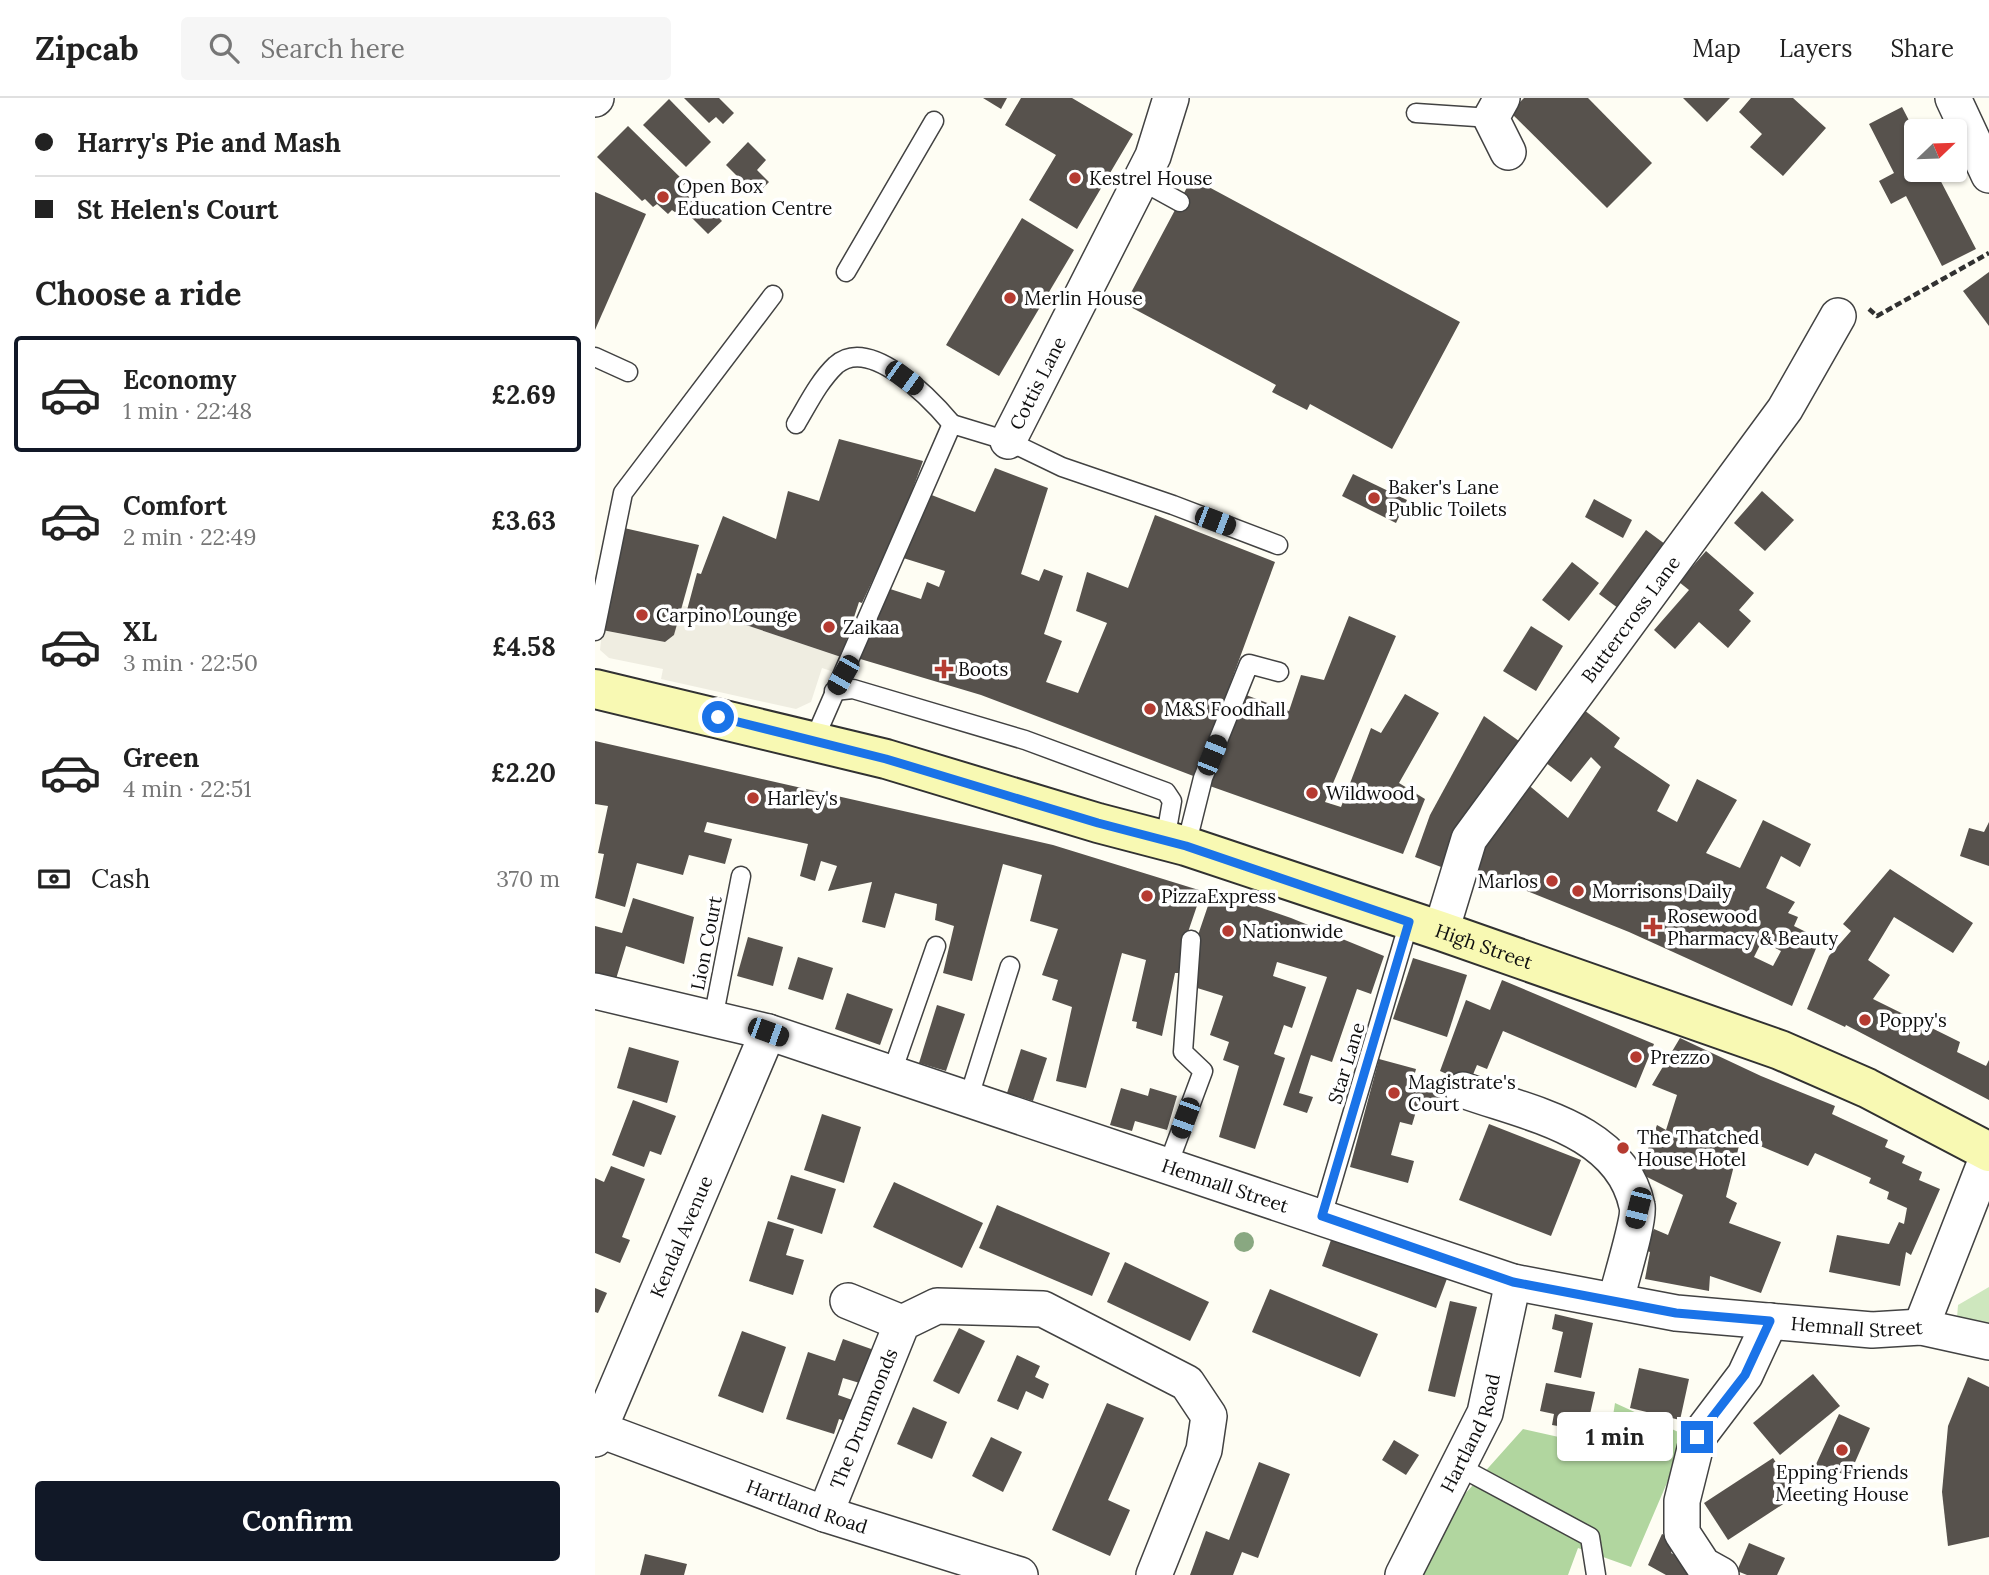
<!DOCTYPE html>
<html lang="en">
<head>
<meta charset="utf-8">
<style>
  body { margin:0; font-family:Lora,serif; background:#f6f6f6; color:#222; height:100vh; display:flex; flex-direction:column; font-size:26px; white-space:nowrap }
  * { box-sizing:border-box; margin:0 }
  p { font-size:23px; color:#767676 }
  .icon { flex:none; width:38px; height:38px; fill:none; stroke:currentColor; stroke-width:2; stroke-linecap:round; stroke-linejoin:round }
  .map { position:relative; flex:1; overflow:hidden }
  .details { display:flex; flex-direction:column; background:#fff; width:595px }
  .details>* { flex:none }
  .hud { display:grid; align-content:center; height:154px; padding:0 35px; background:#fff }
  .needle { width:46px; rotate:67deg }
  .buttons { position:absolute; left:1309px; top:21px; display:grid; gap:14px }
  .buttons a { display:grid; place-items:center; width:63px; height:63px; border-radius:7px; background:#fff; box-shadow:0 2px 5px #0004; font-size:35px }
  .end { position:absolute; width:32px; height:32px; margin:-16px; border:9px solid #1a73e8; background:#fff; box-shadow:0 0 0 4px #fff }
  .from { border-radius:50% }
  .bubble { position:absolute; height:49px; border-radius:7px; background:#fff; box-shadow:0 2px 5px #0004; font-size:23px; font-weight:700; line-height:49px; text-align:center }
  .car { position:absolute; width:21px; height:42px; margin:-21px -10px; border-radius:9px; box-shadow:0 0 5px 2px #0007; background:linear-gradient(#222 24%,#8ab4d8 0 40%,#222 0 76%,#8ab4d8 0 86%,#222 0) }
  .hud b { display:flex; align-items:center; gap:24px; height:66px; font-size:26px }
  .hud b+b { border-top:2px solid #e0e0e0 }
  .hud i { width:18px; height:18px; background:#222 }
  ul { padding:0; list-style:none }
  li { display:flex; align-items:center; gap:21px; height:116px; margin:0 14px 10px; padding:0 21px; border:4px solid transparent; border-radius:7px }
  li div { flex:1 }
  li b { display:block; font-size:26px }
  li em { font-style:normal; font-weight:700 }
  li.current { border-color:#111827 }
  li>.icon { width:63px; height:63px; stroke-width:1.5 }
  h2 { padding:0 35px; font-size:32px; line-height:84px }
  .pay { display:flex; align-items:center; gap:18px; height:77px; padding:0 35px; font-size:26px }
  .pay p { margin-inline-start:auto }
  .button { display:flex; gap:14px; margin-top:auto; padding:14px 35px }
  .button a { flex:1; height:80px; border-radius:7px; background:#111827; color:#fff; font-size:28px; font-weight:700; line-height:80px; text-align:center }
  header { display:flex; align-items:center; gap:42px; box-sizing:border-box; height:98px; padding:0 35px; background:#fff; border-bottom:2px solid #e0e0e0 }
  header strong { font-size:33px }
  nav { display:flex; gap:38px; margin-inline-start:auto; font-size:24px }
  .search { width:490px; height:63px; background:#f6f6f6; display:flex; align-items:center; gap:18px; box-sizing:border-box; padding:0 24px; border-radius:7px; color:#767676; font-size:26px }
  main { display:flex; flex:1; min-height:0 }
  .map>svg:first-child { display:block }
</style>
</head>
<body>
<header>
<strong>Zipcab</strong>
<div class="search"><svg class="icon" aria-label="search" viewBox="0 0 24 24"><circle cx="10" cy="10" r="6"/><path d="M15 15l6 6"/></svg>Search here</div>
<nav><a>Map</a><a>Layers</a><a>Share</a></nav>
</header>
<main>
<section class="details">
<div class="hud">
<b><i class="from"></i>Harry's Pie and Mash</b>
<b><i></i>St Helen's Court</b>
</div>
<h2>Choose a ride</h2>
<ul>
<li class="current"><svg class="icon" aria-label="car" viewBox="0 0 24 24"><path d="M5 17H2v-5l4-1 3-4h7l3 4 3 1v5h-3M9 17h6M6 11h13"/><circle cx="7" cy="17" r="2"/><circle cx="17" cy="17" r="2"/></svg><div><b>Economy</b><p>1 min · 22:48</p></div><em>£2.69</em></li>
<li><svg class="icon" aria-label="car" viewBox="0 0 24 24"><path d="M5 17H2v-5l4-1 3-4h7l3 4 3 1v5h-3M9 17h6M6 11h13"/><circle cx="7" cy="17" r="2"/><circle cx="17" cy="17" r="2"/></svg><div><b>Comfort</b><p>2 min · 22:49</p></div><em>£3.63</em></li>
<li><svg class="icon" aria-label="car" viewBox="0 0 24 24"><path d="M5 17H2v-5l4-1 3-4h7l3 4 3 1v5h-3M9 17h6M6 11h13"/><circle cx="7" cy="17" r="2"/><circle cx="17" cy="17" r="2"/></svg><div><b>XL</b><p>3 min · 22:50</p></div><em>£4.58</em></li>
<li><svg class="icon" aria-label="car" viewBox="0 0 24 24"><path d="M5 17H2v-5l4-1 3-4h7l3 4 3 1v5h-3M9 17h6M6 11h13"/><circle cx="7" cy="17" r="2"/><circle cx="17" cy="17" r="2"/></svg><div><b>Green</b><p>4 min · 22:51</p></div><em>£2.20</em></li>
</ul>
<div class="pay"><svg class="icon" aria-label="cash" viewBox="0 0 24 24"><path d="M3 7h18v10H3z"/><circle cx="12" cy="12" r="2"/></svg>Cash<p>370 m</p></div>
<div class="button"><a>Confirm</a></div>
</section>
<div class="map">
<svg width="1394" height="1477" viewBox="0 0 1394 1477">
  <rect width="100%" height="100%" fill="#fefdf3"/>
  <path fill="#cee7be" d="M1394,1189V1227L1362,1220L1363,1207Z"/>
  <path fill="#b1d69f" d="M1020,1305L1092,1338L1036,1469L983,1450L973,1477H822L869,1397L928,1331L1013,1350Z"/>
  <path fill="#efede1" d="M85,507L93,509L91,516L121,525L124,518L246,559L248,577L227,570L216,604L201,611L66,581L68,571L14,560L5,552L7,532L70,544L79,537Z"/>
  <g fill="#57524d" fill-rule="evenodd">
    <path d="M89,0H124L139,15L128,26L121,19L114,25Z"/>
    <path d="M388,0H412L406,11Z"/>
    <path d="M426,0H477L538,36L482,131L434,102L461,57L410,27Z"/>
    <path d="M929,0H993L1057,65L1012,110L915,14Z"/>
    <path d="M1088,0H1135L1112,24Z"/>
    <path d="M1156,0H1198L1231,30L1188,78L1155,49L1167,36L1144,14Z"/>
    <path d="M74,1L116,44L91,69L48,27Z"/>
    <path d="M1307,9L1321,36V72H1340L1381,151L1347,168L1311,98L1296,106L1284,83L1299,75L1274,26Z"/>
    <path d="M33,28L91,85L85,90L103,108L108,103L127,123L113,136L95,118L88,120L77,112L73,116L62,106L58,109L50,101L47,103L2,59Z"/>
    <path d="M153,44L171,62L162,72L174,84L161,97L131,67Z"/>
    <path d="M597,80L865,224L797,351L715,306L712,312L677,294L681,287L530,206Z"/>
    <path d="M0,94L51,116L0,232Z"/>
    <path d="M427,120L479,152L404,278L351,247Z"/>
    <path d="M1394,174V228L1368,193Z"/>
    <path d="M244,341L328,363L309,415L267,505L264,504L246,559L124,518L121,525L91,516L102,475L106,476L128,418L181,441L193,393L224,403Z"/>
    <path d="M400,370L453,390L426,476L444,483L449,471L468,478L449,536L467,543L451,584L483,595L512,525L481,513L492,474L533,490L560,417L680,464L601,679L386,597L262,560L292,490L326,501L332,484L344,489L350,473L305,459L334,396L380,414Z"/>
    <path d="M758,376L812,402L801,425L747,398Z"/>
    <path d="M1167,393L1199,422L1170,453L1139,425Z"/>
    <path d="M999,401L1037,422L1028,440L990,419Z"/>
    <path d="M29,430L104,447L79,537L70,544L7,532Z"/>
    <path d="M1051,432L1074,449L1027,513L1004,496Z"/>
    <path d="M1111,453L1159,495L1144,512L1156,523L1133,550L1104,524L1080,551L1059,532L1094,492L1084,484Z"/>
    <path d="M977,464L1004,485L974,523L947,502Z"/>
    <path d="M754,518L801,538L730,704L746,709L776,630L786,635L810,596L844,615L804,685L830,701L808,756L612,687L634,626L651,597L694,613L706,577L729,582Z"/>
    <path d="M936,528L968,548L941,593L908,573Z"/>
    <path d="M984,608L1025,640L1019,649L1075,687L1062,713L1082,724L1102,681L1142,702L1111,755L1145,770L1168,722L1216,746L1205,769L1186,758L1171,790L1200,804L1193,815L1203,819L1199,828L1225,841L1197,908L1034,834L932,793L868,778L925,680L973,720L1006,669L996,659L976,684L942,658ZM1167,843L1186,853L1178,868L1159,859Z"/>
    <path d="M889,618L931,648L854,772L820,759L835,717Z"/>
    <path d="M0,643L458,747L607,793L591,840L585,875H580L567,938L541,930L542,924L537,923L551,862L527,855L491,990L461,983L477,909L457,902L463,882L447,877L463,831L435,823L447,777L408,766L377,883L348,875L359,828L340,822L342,806L300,795L290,830L267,824L277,784L233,793L242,768L226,763L220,783L205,778L213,746L112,724L109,734L137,741L130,766L94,757L88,777L42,765L30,809L0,800L9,756L3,755L13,708L0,706Z"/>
    <path d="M1394,724V768L1365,758L1374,730L1389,734Z"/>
    <path d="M1295,771L1378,825L1358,855L1299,819L1273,862L1295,877L1278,901L1365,944L1362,954L1391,968L1394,962V1002L1251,927L1250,929L1212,911L1234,858L1256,833L1248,826Z"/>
    <path d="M618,793L696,820L789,858L776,896L762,891L737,964L716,957L704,995L718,999L712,1015L688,1007L732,879L682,864L678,878L711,889L697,930L689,927L679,956L690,960L660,1051L624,1039L644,968L628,962L634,944L615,937L628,898L599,889L602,840Z"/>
    <path d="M38,800L99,819L89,866L31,848L21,881L0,876V828L27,835Z"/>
    <path d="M153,839L188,849L178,888L142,878Z"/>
    <path d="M203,859L238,870L228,902L193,891Z"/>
    <path d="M818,860L872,877L852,939L798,921Z"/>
    <path d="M907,882L1059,946L1041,990L908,933L892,971L882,967L874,986L845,973L871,902L895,912Z"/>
    <path d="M252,895L298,911L285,947L240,931Z"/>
    <path d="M342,907L370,916L351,973L324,965Z"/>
    <path d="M1085,940L1166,978L1240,1008L1237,1016L1293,1042L1290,1049L1310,1058L1307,1065L1327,1074L1324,1082L1345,1091L1316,1157L1311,1154L1305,1188L1234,1174L1242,1137L1294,1146L1304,1124L1309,1126L1312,1110L1292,1101L1294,1094L1274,1085L1276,1080L1220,1055L1213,1068L1146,1040L1131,1099L1142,1105L1134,1125L1186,1144L1166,1195L1115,1178L1114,1193L1050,1181L1055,1154L1050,1152L1059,1131L1073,1137L1088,1097L1044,1075L1062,1027L1071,1032L1082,997L1057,987Z"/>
    <path d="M34,949L84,963L72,1005L22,990Z"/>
    <path d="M426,951L452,960L438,1003L412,995Z"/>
    <path d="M784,961L821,971L818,982L848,989L841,1015L822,1010L817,1027L805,1024L796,1057L819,1063L813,1085L755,1069Z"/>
    <path d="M526,990L553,998L555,990L582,998L572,1032L540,1023L537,1033L515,1027Z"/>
    <path d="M38,1002L81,1018L66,1057L55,1053L49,1069L17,1057Z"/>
    <path d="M227,1016L266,1029L249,1085L209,1072Z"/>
    <path d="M894,1026L986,1062L956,1138L864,1102Z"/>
    <path d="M16,1068L50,1081L27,1139L35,1142L25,1165L0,1155V1080L9,1084Z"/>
    <path d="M196,1077L241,1091L227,1136L182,1121Z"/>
    <path d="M299,1084L388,1125L367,1170L278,1129Z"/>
    <path d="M402,1107L515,1155L497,1198L384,1150Z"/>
    <path d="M173,1123L199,1131L191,1157L209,1162L198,1197L154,1183Z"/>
    <path d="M738,1136L853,1178L841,1210L727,1168Z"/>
    <path d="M530,1164L614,1204L595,1243L512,1204Z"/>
    <path d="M0,1190L12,1195L3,1215L0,1214Z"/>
    <path d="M675,1191L783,1236L765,1279L657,1234Z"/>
    <path d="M855,1203L882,1209L860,1299L833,1293Z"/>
    <path d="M960,1216L998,1225L986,1280L959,1274L968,1234L957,1231Z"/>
    <path d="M364,1230L390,1243L364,1296L338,1283Z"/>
    <path d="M147,1233L191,1249L168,1315L123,1298Z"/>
    <path d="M248,1241L279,1252L268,1286L248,1280L243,1297L263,1304L256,1325L244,1321L239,1336L191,1321L213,1254L240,1263Z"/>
    <path d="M422,1257L445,1268L440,1279L454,1286L448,1301L431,1293L423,1312L402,1303Z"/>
    <path d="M1044,1270L1094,1281L1085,1322L1035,1310Z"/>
    <path d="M1218,1276L1245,1308L1185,1357L1158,1325Z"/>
    <path d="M1373,1279L1394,1289V1439L1353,1448L1347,1394L1353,1328Z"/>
    <path d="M951,1285L1000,1294L993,1325L976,1322L974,1330L957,1327L959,1316L945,1313Z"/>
    <path d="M512,1305L549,1320L513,1402L535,1412L515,1458L457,1432Z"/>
    <path d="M318,1309L352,1324L337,1361L302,1346Z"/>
    <path d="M1244,1316L1275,1330L1254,1378L1242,1374L1238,1384L1217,1375Z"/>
    <path d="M396,1339L427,1354L408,1394L377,1378Z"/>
    <path d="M799,1342L824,1357L811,1377L787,1362Z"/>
    <path d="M1178,1360L1202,1397L1133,1442L1109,1405Z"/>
    <path d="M664,1364L695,1376L663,1460L647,1454L638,1477H595L611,1433L634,1442Z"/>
    <path d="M1067,1436L1082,1442L1076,1455L1096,1464L1102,1477H1071L1053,1467Z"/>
    <path d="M1154,1445L1190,1460L1182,1477H1152L1142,1473Z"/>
    <path d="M50,1456L92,1466L89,1477H45Z"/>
  </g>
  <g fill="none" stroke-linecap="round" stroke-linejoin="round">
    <g stroke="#424242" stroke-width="21">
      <g id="service">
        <path d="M821,15L896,20"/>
        <path d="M545,82L585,104"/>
        <path d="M251,174L339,23"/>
        <path d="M0,259L33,274"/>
        <path d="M201,326C213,306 224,283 241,267C275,237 336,301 357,326"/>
        <path d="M0,533L28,395L178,197"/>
        <path d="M239,593L258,591L430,642L571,694L577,703L570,743"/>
        <path d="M219,642L357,326L413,343L467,369L578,407L683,447"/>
        <path d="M591,748L608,680L654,566L684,574"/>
        <path d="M118,921L146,778"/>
        <path d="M296,977L341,848"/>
        <path d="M373,1002L415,868"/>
        <path d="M573,1067L608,973L588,954L596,842"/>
        <path d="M727,1118L814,824"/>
        <path d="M863,1368L995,1439L1001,1477"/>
      </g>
    </g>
    <g stroke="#424242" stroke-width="38">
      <g id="minor">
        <path d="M907,0L896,20L913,54"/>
        <path d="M1358,0L1394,77"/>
        <path d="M0,1L1,0"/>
        <path id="s1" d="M413,343L558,58L576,0"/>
        <path id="s2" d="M846,833L874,741L1190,311L1243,218"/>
        <path id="s3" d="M0,893L173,934L918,1184L1081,1215L1277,1232L1326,1229L1394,1244"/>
        <path d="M868,992C931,1015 1026,1030 1042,1108C1045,1121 1025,1184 1021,1202"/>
        <path d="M253,1203L307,1225"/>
        <path d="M1326,1229L1394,1055"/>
        <path id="s4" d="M0,1330L230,1416L425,1477"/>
        <path id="s5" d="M0,1341L173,934"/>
        <path id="s6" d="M230,1416L307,1225L342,1208L448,1211L592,1285L614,1318L609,1352L559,1477"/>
        <path id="s7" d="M808,1477L890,1315L918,1184"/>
        <path d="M1126,1477L1108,1467L1087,1435V1403L1103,1339L1150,1277L1175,1223"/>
      </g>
    </g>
    <g stroke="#313131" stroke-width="42">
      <g id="secondary">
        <path id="s8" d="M0,591L291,661L503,725L591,748L846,833L1185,952L1272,990L1394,1054"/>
      </g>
    </g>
    <path stroke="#313131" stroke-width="4.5" stroke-dasharray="7 3.5" stroke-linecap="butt" d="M1274,211L1282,218L1394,155"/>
    <use href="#service" stroke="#fff" stroke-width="18"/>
    <use href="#minor" stroke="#fff" stroke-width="35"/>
    <use href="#secondary" stroke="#f8f9b3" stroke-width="38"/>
  </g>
  <circle fill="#89a881" cx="649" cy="1144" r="10"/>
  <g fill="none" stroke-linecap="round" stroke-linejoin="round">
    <path stroke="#1a73e8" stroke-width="9" d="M123,619L291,661L503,725L591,748L814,824L727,1118L918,1184L1081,1215L1175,1223L1150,1277L1102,1339"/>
  </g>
  <g fill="#b53b31" stroke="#fff" stroke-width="2.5">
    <circle cx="480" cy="80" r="7"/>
    <circle cx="68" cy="99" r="7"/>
    <circle cx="415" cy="200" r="7"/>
    <circle cx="779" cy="400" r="7"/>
    <circle cx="47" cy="517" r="7"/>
    <circle cx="234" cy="529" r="7"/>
    <path d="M345.5 560.5h7v7h7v7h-7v7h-7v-7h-7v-7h7z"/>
    <circle cx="555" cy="611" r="7"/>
    <circle cx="717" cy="695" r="7"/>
    <circle cx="158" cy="700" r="7"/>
    <circle cx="957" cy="783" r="7"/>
    <circle cx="983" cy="793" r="7"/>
    <circle cx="552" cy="798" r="7"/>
    <path d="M1054.5 818.5h7v7h7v7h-7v7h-7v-7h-7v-7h7z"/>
    <circle cx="633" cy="833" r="7"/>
    <circle cx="1270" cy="922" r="7"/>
    <circle cx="1041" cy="959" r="7"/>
    <circle cx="799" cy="995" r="7"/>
    <circle cx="1028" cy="1050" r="7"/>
    <circle cx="1247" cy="1352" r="7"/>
  </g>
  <g text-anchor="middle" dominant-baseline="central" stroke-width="7" stroke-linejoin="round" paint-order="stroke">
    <g font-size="19" fill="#0f0f0f" stroke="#fff" text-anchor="start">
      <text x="494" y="80">Kestrel House</text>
      <text x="82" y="88">Open Box<tspan x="82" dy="22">Education Centre</tspan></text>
      <text x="429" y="200">Merlin House</text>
      <text x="793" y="389">Baker's Lane<tspan x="793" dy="22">Public Toilets</tspan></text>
      <text x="61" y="517">Carpino Lounge</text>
      <text x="248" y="529">Zaikaa</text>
      <text x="363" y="571">Boots</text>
      <text x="569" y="611">M&amp;S Foodhall</text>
      <text x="731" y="695">Wildwood</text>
      <text x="172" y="700">Harley's</text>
      <text x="943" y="783" text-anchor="end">Marlos</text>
      <text x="997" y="793">Morrisons Daily</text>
      <text x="566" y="798">PizzaExpress</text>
      <text x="1072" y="818">Rosewood<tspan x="1072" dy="22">Pharmacy &amp; Beauty</tspan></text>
      <text x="647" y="833">Nationwide</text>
      <text x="1284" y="922">Poppy's</text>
      <text x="1055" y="959">Prezzo</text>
      <text x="813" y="984">Magistrate's<tspan x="813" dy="22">Court</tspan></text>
      <text x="1042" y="1039">The Thatched<tspan x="1042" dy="22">House Hotel</tspan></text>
      <text x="1247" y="1374" text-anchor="middle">Epping Friends<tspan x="1247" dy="22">Meeting House</tspan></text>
    </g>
    <g font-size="19" fill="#0f0f0f" stroke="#fff">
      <text stroke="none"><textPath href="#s1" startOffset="65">Cottis Lane</textPath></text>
      <text stroke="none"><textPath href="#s2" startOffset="369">Buttercross Lane</textPath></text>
      <text transform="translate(111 845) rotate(-79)">Lion Court</text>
      <text stroke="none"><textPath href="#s8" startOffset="926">High Street</textPath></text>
      <text transform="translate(751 965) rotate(-73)">Star Lane</text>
      <text stroke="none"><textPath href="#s3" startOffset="660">Hemnall Street</textPath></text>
      <text stroke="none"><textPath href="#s5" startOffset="220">Kendal Avenue</textPath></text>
      <text stroke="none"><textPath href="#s3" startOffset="1311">Hemnall Street</textPath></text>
      <text stroke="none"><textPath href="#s6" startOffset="103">The Drummonds</textPath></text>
      <text stroke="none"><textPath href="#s7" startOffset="158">Hartland Road</textPath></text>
      <text stroke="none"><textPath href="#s4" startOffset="226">Hartland Road</textPath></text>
    </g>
  </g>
</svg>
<div class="buttons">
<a><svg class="needle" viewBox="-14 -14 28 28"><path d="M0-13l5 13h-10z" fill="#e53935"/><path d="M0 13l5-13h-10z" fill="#767676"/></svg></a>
</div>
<i class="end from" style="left:123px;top:619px"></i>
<i class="end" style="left:1102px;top:1339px"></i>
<div class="bubble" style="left:962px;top:1314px;width:116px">1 min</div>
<i class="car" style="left:309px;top:280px;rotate:126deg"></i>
<i class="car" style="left:620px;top:423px;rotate:111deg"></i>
<i class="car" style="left:248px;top:577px;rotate:210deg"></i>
<i class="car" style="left:617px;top:657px;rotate:22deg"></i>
<i class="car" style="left:173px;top:934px;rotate:110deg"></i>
<i class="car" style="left:590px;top:1020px;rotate:200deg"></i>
<i class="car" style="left:1043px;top:1110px;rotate:194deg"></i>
</div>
</main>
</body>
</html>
